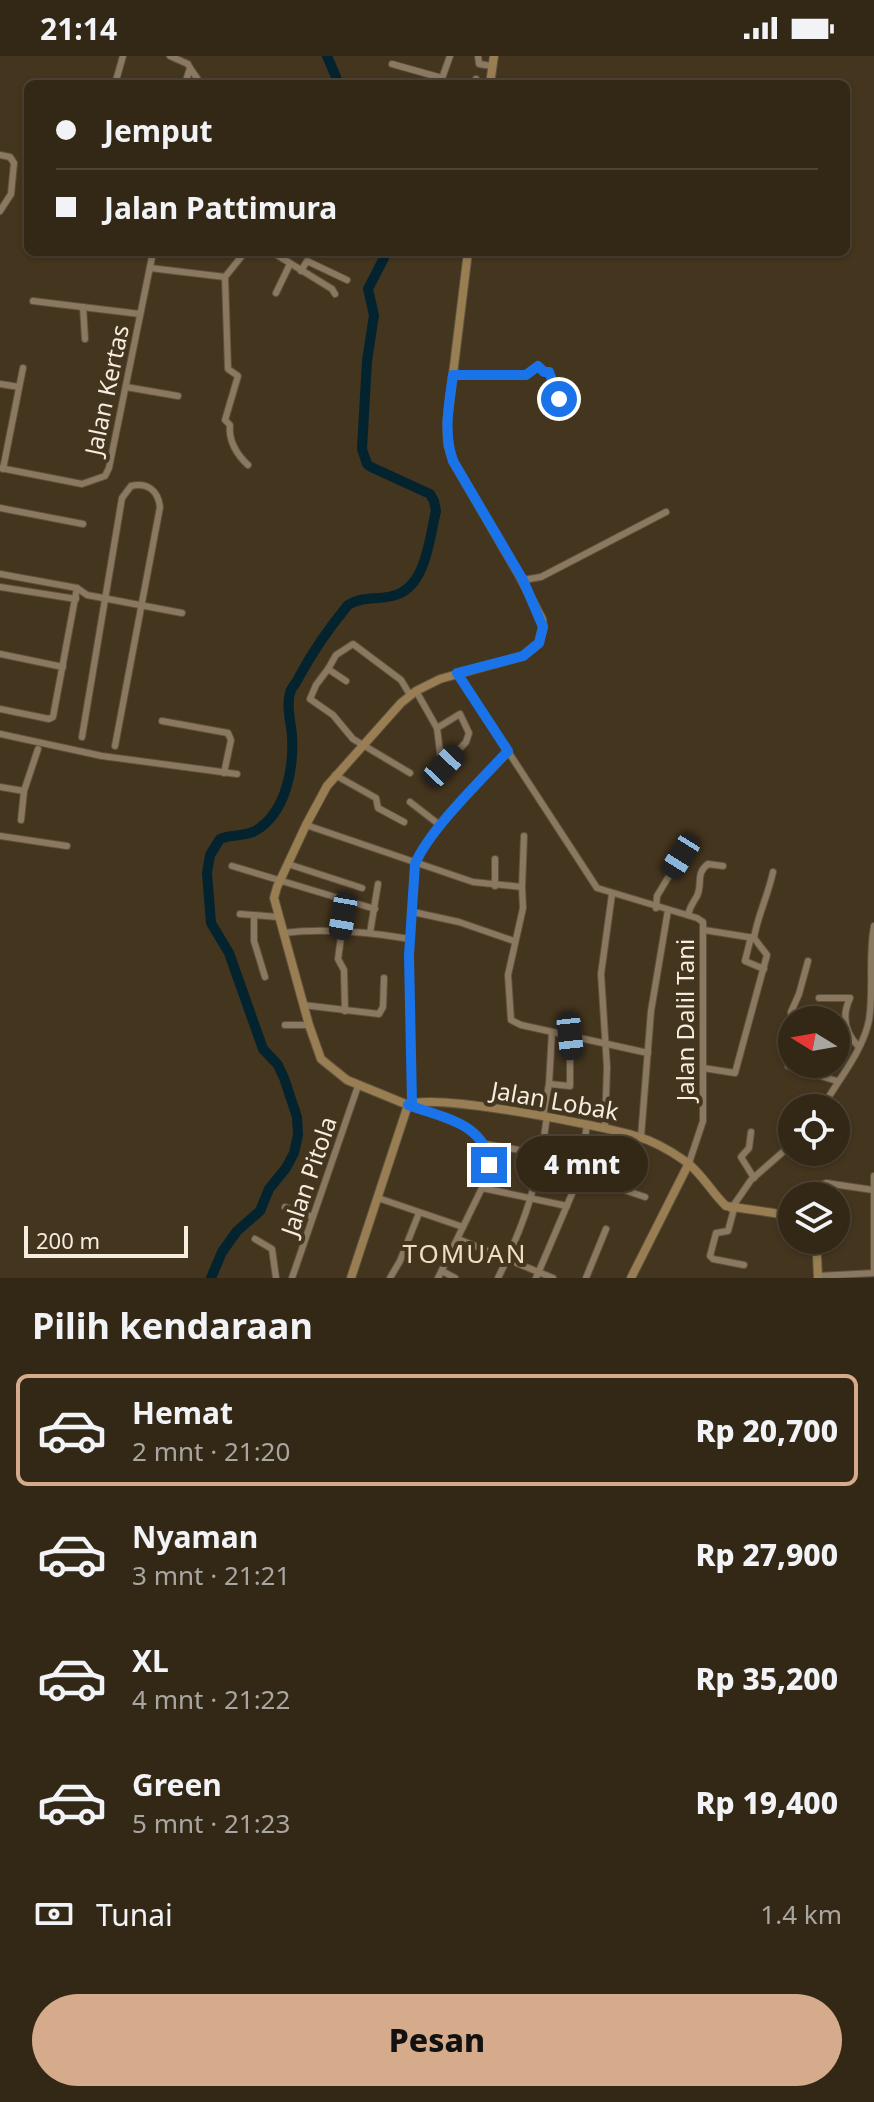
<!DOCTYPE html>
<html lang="id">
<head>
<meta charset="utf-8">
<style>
  body { margin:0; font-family:"Noto Sans",sans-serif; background:#3e3423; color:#f1f3f6; height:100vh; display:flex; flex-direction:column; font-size:30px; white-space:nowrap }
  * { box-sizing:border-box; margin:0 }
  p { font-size:26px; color:#a9a6a1 }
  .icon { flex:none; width:44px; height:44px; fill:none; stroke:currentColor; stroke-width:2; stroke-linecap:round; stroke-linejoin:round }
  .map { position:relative; height:1222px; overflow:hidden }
  .side { display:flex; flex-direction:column; background:#332816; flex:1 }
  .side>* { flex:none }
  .banner { position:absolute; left:24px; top:24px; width:826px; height:176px; border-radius:12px; box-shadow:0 2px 6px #0004,0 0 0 2px #4e4435; display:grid; align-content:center; height:176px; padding:0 32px; background:#332816 }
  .needle { width:52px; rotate:281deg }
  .controls { position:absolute; left:778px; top:950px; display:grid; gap:16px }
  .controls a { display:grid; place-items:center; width:72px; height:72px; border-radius:50%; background:#332816; box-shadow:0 2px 6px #0004,0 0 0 2px #4e4435; font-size:40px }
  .scale { position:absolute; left:24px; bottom:20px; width:164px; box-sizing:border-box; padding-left:8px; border:4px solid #f6eddf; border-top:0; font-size:22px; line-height:28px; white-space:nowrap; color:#f6eddf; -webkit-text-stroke:6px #44351e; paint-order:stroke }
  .end { position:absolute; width:36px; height:36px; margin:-18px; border:10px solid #1a73e8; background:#fff; box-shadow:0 0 0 4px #fff }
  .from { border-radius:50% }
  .bubble { position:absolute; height:56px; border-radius:28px; background:#332816; box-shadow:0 2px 6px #0004,0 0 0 2px #4e4435; font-size:26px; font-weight:800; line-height:56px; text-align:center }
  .car { position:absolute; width:24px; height:48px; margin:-24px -12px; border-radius:10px; box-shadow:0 0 6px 2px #0007; background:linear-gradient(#222 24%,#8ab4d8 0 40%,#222 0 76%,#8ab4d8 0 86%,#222 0) }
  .banner b { display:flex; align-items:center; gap:28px; height:76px; font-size:30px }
  .banner b+b { border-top:2px solid #4e4435 }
  .banner i { width:20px; height:20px; background:#f1f3f6 }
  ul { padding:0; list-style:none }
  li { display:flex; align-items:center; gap:24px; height:112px; margin:0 16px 12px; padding:0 16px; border:4px solid transparent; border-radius:12px }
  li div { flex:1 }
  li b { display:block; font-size:30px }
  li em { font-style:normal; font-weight:800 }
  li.on { border-color:#d6ab8b }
  li>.icon { width:72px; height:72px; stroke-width:1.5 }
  h2 { padding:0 32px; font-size:36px; line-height:96px }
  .pay { display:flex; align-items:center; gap:20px; height:88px; padding:0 32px; font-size:30px }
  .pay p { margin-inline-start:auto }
  .cta { display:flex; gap:16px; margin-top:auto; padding:16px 32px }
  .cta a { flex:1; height:92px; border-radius:48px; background:#d6ab8b; color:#111; font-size:32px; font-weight:800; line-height:92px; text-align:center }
  .status { display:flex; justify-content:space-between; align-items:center; height:56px; padding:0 40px; background:#332816; direction:ltr }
  .status svg { height:22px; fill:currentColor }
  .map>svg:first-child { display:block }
</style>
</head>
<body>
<div class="status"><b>21:14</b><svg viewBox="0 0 49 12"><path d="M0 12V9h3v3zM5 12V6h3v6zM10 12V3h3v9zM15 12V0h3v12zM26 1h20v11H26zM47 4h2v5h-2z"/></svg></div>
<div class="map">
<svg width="874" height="1222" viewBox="0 0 874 1222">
  <rect width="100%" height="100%" fill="#44351e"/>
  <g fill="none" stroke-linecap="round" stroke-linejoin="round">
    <g stroke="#03232f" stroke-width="10">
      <path d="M327,0L339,28"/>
      <path d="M211,1222L222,1196L237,1175L260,1155L269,1133L286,1112L294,1097L298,1079L297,1061L284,1022L278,1009L263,993L229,897L211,867L207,817L210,799L220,783C231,778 244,781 255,775C286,757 294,713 292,680C291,666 286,651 290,637C291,631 297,627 299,621C313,595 329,572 348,549C362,540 376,544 392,540C426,533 429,484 436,455L434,445L430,438L371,411L367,408L362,393L367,305L374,259L368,233L387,196"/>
    </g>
    <g stroke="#5f523e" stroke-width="8">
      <g id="street">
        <path d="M170,0L188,8L190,12L185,28"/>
        <path d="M478,0L479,8L492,10"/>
        <path d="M392,8L442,22"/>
        <path d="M190,12L201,28"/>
        <path d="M115,28L123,0"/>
        <path d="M440,28L450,0"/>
        <path d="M475,28L476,23"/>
        <path d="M0,99L10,101L14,107L11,138L0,155"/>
        <path d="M272,196L332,233L335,238"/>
        <path d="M150,212L225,221L245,196"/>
        <path d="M301,215L307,205L347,224"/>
        <path d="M225,221L228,313L238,320L225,364L230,369C228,384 237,399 248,409"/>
        <path d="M276,237L290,208"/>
        <path d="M33,245L140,258"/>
        <path d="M83,251L85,283"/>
        <path d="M453,319H526L538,310L544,316H549L559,343"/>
        <path d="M0,328L19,331"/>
        <path d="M126,331L178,340"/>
        <path d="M0,412L82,428L105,420L109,412L153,196"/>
        <path d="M3,413L23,312"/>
        <path d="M0,452L83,468"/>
        <path d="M0,518L77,532L87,539L182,557"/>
        <path d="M523,524L541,521L666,456"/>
        <path d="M0,531L76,543"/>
        <path d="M0,598L63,611"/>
        <path d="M328,613L336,599L353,588L401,624L410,639"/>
        <path d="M457,617L597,832L697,862L703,866V1065L689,1107"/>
        <path d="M346,625L328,613L316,629L310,643L333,659L353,683L410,717"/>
        <path d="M416,635L437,672L441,704L444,710L466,686L469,677L460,658L437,672"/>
        <path d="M0,653L49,663L53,661L77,532"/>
        <path d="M162,665L228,677L231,684L224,717"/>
        <path d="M0,678L102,700L237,718"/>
        <path d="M82,681L122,442L131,430C147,426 158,434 160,451L115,690"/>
        <path d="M335,719L376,742L378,752L404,766"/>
        <path d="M0,731L24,735L38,693"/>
        <path d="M410,746L441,770"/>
        <path d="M21,764L24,735"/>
        <path d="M306,769L473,826L522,831L523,852L508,919L511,964L521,969L648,997"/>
        <path d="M0,780L67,790"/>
        <path d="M495,803V830"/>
        <path d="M288,808L362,832"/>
        <path d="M232,810L375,853"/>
        <path d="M522,831L524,780"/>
        <path d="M656,852L657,840L681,800"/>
        <path d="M413,856L459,866L514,885"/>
        <path d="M240,858L278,861"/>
        <path d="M688,859C690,850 693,847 697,840C703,827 695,818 708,808L723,810"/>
        <path d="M254,860V885L265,921"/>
        <path d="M283,877C325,872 368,876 410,883"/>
        <path d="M370,877L378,828"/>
        <path d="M751,881L745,905L764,913"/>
        <path d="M754,882C758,858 768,840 773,816"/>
        <path d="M808,905L799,938L791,956V991L788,1010L837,1025"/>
        <path d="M819,942H850C842,959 844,976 859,991"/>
        <path d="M303,949L379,958L383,951L384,922"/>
        <path d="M345,955L344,914L338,903L346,844"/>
        <path d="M285,969H309"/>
        <path d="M703,1012L735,1017L767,899L754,882L704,874"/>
        <path d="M549,1028L570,1030V980"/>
        <path d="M412,1047L409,899L415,808C427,776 483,722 508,695"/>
        <path d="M409,1050C452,1065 506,1073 482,1132L438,1222"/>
        <path d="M822,1052C838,1024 863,995 869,964C874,933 868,901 874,870"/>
        <path d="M543,1060L549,1028L552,976"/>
        <path d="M605,1071L607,1011L601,918L612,838"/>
        <path d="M751,1076L749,1092L741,1101L754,1122"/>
        <path d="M641,1081L651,955L668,854"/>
        <path d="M485,1088L542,1098L581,1111"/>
        <path d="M580,1119L645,1141"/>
        <path d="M874,1120V1217"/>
        <path d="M482,1132L567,1150"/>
        <path d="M819,1140L820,1129L826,1127L873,1134"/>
        <path d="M378,1142L463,1171"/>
        <path d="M285,1151L313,1161"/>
        <path d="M731,1153L751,1124L792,1088"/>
        <path d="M734,1153L728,1175L716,1177L710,1200L713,1203L744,1209"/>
        <path d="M255,1183L272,1193L276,1222"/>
        <path d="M458,1183L553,1222"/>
        <path d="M818,1197L820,1184"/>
        <path d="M442,1215L455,1222"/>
        <path d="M818,1220L874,1217"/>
        <path d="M292,1222L358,1030"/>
        <path d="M390,1222L400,1205L419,1157"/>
        <path d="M498,1222C526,1165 539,1124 547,1060"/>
        <path d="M536,1222L580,1119L587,1068"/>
        <path d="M586,1222L606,1173"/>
      </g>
    </g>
    <g stroke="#5f523e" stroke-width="10">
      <g id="secondary">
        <path d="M490,28L494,0"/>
        <path d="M408,1049L347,1024L321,1003L309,969L274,842L277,831L306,769L327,730L401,647L416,635L440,623L523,600L539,587L543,571L542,563L519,519L453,405L448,389L447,367L468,196"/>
        <path d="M408,1049C432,1036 603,1070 636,1080C653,1085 671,1095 685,1105C701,1116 712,1137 726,1150L774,1157L792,1162"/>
        <path d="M812,1184L817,1200L818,1222"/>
        <path d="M351,1222L408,1049"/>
        <path d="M631,1222L689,1107"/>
      </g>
    </g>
    <use href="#street" stroke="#8a7960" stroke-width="6"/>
    <use href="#secondary" stroke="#987e52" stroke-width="8"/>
  </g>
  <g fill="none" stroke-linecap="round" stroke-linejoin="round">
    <path stroke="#1a73e8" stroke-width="10" d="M489,1109C487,1067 440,1061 408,1049L412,1047L409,899L415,808C429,774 482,723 508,695L457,617L523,600L539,587L543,571L523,524L453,405C443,376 449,348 453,319H526L538,310L544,316H549L559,343"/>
  </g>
  <g text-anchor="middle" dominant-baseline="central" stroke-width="8" stroke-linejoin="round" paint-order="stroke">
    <g font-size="24" fill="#f6eddf" stroke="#44351e">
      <text transform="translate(106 334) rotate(-78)">Jalan Kertas</text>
      <text transform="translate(684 964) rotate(-90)">Jalan Dalil Tani</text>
      <text transform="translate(555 1044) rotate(10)">Jalan Lobak</text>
      <text transform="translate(308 1120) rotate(-71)">Jalan Pitola</text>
    </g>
    <g font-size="26" letter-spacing="2" fill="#f1dec2" stroke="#44351e">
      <text x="465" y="1197">TOMUAN</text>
    </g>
  </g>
</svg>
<div class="controls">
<a><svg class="needle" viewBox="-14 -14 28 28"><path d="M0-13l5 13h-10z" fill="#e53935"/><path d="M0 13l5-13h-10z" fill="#a9a6a1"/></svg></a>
<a><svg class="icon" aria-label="locate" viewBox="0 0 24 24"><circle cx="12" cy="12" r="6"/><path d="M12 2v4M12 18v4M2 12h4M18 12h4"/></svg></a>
<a><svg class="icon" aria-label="layers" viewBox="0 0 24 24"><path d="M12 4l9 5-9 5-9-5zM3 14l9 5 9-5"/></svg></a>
</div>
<div class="scale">200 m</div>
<i class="end from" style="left:559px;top:343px"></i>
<i class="end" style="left:489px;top:1109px"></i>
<div class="bubble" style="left:516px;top:1080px;width:132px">4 mnt</div>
<i class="car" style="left:444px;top:710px;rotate:43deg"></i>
<i class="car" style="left:681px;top:800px;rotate:212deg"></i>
<i class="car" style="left:343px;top:860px;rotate:190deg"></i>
<i class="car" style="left:570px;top:980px;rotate:174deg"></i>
<div class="banner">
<b><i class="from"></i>Jemput</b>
<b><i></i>Jalan Pattimura</b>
</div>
</div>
<section class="side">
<h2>Pilih kendaraan</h2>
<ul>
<li class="on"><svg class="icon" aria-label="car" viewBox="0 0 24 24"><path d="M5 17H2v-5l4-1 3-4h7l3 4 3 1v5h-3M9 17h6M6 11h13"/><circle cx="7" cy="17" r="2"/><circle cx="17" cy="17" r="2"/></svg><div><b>Hemat</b><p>2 mnt · 21:20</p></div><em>Rp 20,700</em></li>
<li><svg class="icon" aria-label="car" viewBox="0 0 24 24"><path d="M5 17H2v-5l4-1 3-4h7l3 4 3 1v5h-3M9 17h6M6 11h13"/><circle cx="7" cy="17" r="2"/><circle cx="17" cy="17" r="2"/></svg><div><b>Nyaman</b><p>3 mnt · 21:21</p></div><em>Rp 27,900</em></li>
<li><svg class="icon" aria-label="car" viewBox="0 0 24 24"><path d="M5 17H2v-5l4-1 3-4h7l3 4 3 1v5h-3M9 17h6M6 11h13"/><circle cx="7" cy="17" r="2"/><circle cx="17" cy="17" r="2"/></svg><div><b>XL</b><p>4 mnt · 21:22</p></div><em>Rp 35,200</em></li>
<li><svg class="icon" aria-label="car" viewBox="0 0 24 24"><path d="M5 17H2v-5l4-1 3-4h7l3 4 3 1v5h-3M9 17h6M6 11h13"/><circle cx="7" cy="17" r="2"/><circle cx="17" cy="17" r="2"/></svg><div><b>Green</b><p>5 mnt · 21:23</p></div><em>Rp 19,400</em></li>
</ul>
<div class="pay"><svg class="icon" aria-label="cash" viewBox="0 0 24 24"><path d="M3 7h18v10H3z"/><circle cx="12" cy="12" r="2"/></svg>Tunai<p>1.4 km</p></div>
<div class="cta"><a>Pesan</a></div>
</section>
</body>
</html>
